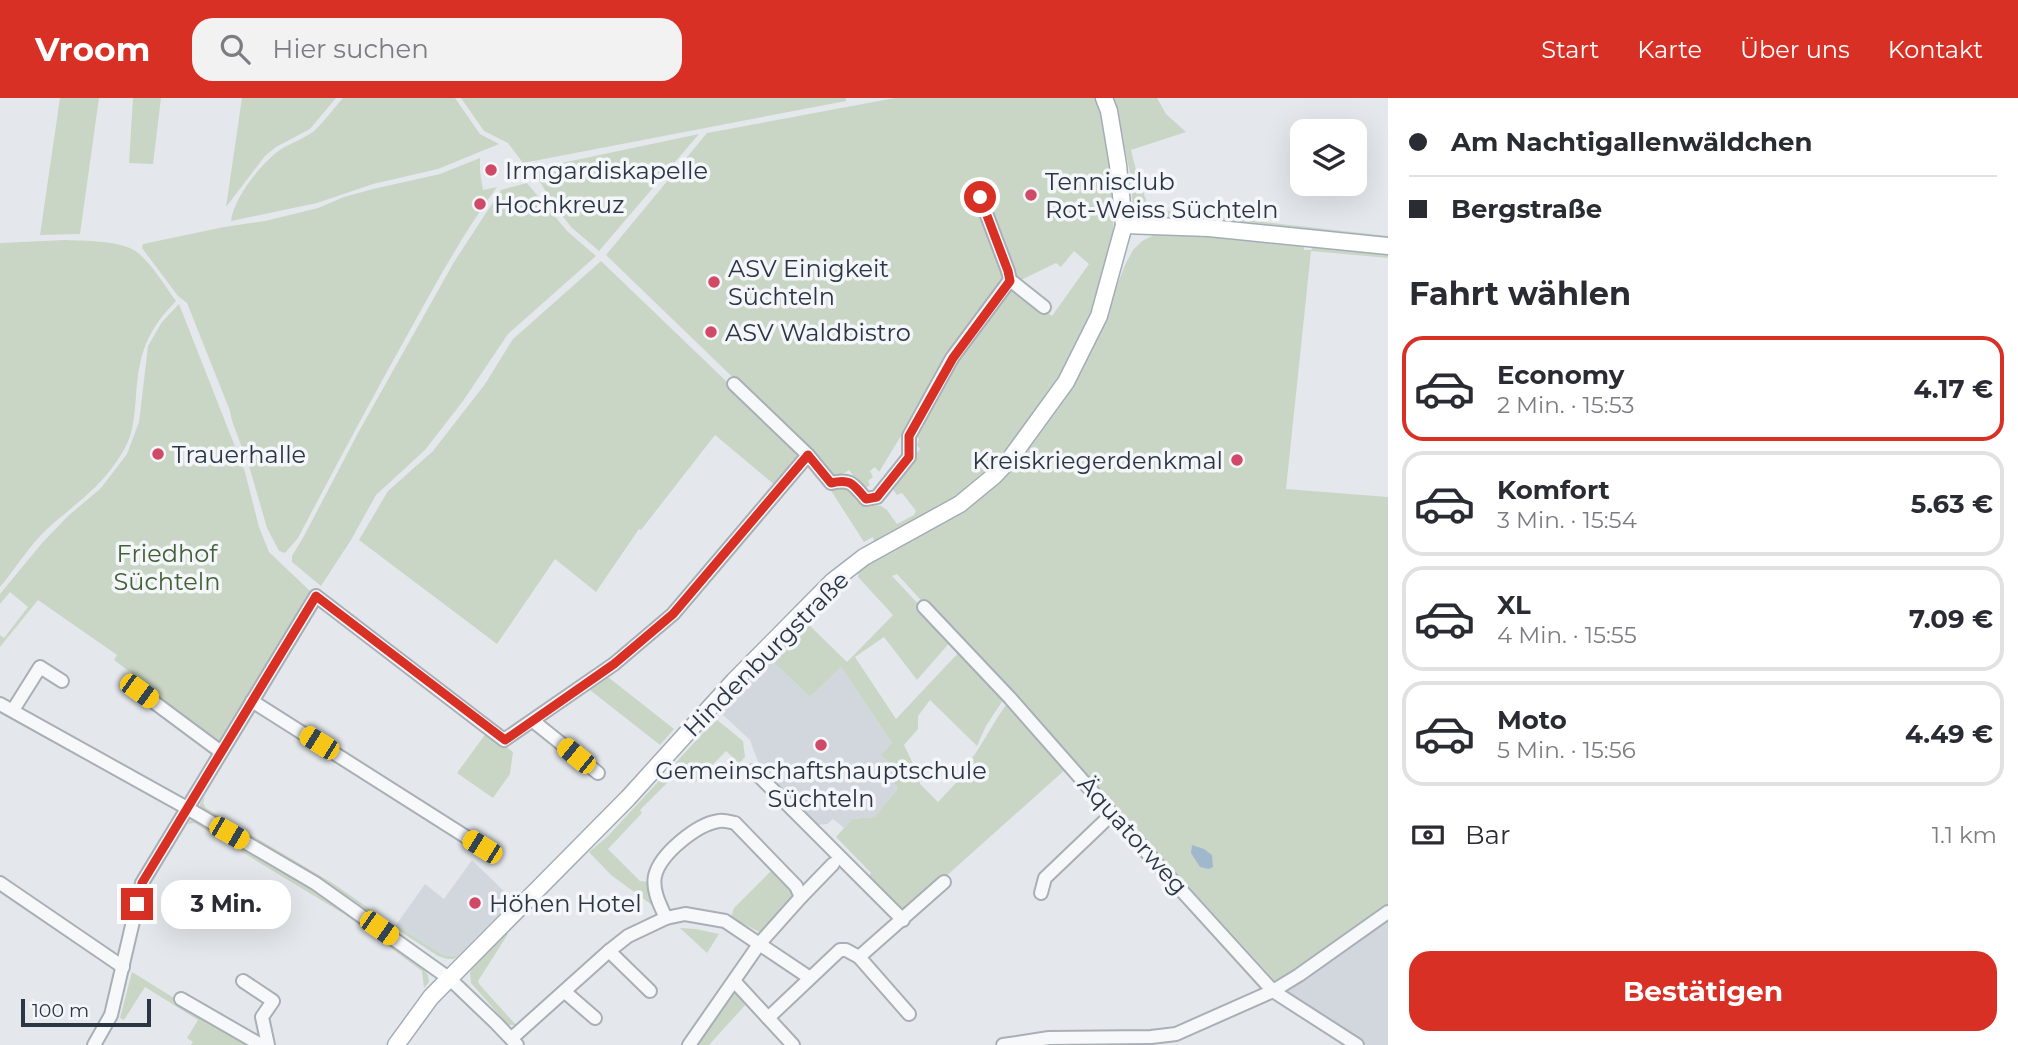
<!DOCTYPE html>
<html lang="de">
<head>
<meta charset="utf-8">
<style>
  body { margin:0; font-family:Montserrat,sans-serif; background:#f2f2f3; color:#2b2b33; height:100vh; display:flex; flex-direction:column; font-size:26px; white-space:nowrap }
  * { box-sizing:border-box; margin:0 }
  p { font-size:23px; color:#7c7c81 }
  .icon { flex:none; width:38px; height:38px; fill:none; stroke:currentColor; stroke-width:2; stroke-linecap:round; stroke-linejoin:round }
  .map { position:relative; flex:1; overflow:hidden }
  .details { display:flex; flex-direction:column; background:#fff; width:630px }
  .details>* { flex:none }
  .hud { display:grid; align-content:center; height:154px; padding:0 21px; background:#fff }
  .controls { position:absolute; left:1290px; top:21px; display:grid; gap:14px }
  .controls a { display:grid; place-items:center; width:77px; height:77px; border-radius:14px; background:#fff; box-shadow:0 7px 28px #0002; font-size:35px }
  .scale { position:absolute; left:21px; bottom:18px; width:130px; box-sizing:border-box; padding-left:7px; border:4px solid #2b3645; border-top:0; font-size:19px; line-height:24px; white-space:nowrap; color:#2b3645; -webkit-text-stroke:5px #f4f6f9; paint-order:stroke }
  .end { position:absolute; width:32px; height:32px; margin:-16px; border:9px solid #d93025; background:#fff; box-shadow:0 0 0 4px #fff }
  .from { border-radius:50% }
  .bubble { position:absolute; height:49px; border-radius:21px; background:#fff; box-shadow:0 7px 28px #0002; font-size:23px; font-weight:700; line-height:49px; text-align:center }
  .car { position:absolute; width:21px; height:42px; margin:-21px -10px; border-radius:9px; box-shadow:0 0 5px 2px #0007; background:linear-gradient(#f5c518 24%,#345 0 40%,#f5c518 0 76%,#345 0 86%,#f5c518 0) }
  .hud b { display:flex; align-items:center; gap:24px; height:66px; font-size:26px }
  .hud b+b { border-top:2px solid #e1e1e2 }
  .hud i { width:18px; height:18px; background:#2b2b33 }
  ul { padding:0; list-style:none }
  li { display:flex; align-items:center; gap:21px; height:105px; margin:0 14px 10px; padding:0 7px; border:4px solid #e1e1e2; border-radius:21px }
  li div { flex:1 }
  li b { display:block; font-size:26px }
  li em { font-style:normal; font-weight:700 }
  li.on { border-color:#d93025 }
  li>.icon { width:63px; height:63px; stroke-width:1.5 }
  h2 { padding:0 21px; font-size:32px; line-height:84px }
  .pay { display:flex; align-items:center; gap:18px; height:77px; padding:0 21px; font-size:26px }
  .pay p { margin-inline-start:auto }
  .primary-button { display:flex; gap:14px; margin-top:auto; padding:14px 21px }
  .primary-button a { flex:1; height:80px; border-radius:21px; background:#d93025; color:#fff; font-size:28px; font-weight:700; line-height:80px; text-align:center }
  header { display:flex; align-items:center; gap:42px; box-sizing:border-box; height:98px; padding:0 35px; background:#d93025; color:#fff }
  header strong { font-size:33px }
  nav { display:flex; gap:38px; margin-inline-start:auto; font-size:24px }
  .search { width:490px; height:63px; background:#f2f2f3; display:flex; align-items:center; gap:18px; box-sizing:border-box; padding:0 24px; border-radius:21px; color:#7c7c81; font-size:26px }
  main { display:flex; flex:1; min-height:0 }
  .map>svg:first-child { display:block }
</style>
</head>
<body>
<header>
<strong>Vroom</strong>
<div class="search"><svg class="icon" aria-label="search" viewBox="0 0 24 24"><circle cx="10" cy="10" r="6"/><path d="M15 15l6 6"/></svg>Hier suchen</div>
<nav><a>Start</a><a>Karte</a><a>Über uns</a><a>Kontakt</a></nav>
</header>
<main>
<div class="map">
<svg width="1388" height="947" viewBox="0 0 1388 947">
  <rect width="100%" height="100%" fill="#e4e8ec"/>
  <g fill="#d2d7de">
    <path d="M770,561L810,599L841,569L892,645L897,692L874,719L852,721L844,730L833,721L827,726L816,727L761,672L750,642L721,615Z"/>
    <path d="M472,762L513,802L462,854L455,858L443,857L396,827L425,786L444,801Z"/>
    <path d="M1388,820V947H1366L1287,894Z"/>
  </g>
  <g fill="#cad6c5">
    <path d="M60,0H99L80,136L40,137Z"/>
    <path d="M133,0H161L153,66L129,65Z"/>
    <path d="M242,0H336L310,31L276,49L265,58L226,109Z"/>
    <path d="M343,0H455L480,36L499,46L438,71L373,86L317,105L231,123C233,101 262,64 280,52C290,45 304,41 314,33C324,24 333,11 343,0Z"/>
    <path d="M461,0H846V3L523,65L508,45L484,33Z"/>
    <path d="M895,0H1097C1133,116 1111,202 1046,303C1028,331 1009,359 984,382C952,410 912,428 875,448L873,439L864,444L828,388H847L864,405L881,408L887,412L897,426L914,417L916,413L902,395L897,397L891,389L920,351L917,347L919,341L914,335L942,283L1010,190H1016L1052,218L1089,166L1074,153L1061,169L1056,165L1019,183L1011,168L1003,176L999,188L906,341L901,338L879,374L875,369L870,373L873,379L868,383L870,387L864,391L849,372L841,377H832L808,352L606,157L707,35Z"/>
    <path d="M1111,0H1157L1166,16L1186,34L1131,52L1136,72L1149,111L1388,138V143L1137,118C1130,107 1133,93 1131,80C1126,53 1118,26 1111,0Z"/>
    <path d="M699,36L599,153L571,129L551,103L533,71Z"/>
    <path d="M480,60V74L483,92L497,89C466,131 440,178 414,225C374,296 336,368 298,440L285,455L279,453L267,430L250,371L232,323L230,313L187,205L178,198L142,150L143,146L224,129L265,123L318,110L344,99L373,91L440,76Z"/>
    <path d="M527,85L567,133L596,158L508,236L463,303L425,352L376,397L351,442L321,488L292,464V458L304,438L358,335L454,164L501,92Z"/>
    <path d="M1172,134L1301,145L1304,148V152H1311L1314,147L1388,154V160L1311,153L1286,391L1388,399V812L1278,886L1146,742L1114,713L897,476L892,478L952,542L917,582L884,539L855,559L896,621L961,552L1005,599L986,628L977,648L930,602L918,618V631L904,647L919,678L920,686L938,704L972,668L969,664C984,645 994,622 1009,603L1067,670L905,815L867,780L871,775L836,739L852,721L874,719L897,692V688L888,679L895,670L881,657L892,645L841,569L810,599L770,561L806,524L847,564L893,517L858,479L859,470L999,380L1100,231L1125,167L1133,152L1142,143L1156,136Z"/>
    <path d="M65,142C85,143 120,142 137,154C153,167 164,187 176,203C146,234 139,255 136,299C134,318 134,333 125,350C103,389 78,403 47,431C29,448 16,470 0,489V145Z"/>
    <path d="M601,163L803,357L776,388L715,337L641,432L639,431L596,494L555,461L497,546L359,442L388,393L433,353L485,286L513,241Z"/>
    <path d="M179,206L245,374L259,429L269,454L311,494L219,647L150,598L143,585L138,584L133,586L138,580L114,562L117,557L38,502L0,549V537L4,540L28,509L10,494L0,506V496L42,445L68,418L101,390L127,356L139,324L148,248L162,224Z"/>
    <path d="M608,579L674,631L660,647L590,592Z"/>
    <path d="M716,621L743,643L745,659L739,665L726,653L696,684L682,683L680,685L673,679L640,712L642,715L608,751L640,783L650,784L656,810L611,777L589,754L608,738Z"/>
    <path d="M487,634L513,654L510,676L493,700L457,675Z"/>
    <path d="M205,698L203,705L206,710L334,786L394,828L396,827L443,857L455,858L462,854L454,861H447L438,858L326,785L200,712V706Z"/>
    <path d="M191,721L303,784L423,871L428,877L429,884L424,890L422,873L344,816L194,725L188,726Z"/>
    <path d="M774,770L794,794L792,801L763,836L731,819L734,810Z"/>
    <path d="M680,830L696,831L719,836L707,855Z"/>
    <path d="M505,834L508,836L478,883L480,887L516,927H508L471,885L470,875L473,869Z"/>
    <path d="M132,874L250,947H191L193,944L187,940L198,922L145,889L124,922L120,920Z"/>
    <path d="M736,893L747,905L709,947H694L731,894Z"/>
  </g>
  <path fill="#9fb8cc" d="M1192,747L1204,751L1212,757L1213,769L1209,771L1200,769L1191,755Z"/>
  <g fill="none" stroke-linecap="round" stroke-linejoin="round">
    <g stroke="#a9afb7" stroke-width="16">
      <g id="minor">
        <path d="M1010,182L1044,209"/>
        <path d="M734,286L808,357L831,385C852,380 853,387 866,401L877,399L909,359V338L952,260L1010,182L1008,173L980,99"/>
        <path d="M924,509L1010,600L1112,716L1273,893L1357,947"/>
        <path d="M139,593L221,654"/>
        <path d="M252,603L482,749"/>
        <path d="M0,606L187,710L315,785L450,881L496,925L517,947"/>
        <path d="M13,612L40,569L62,583"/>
        <path d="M533,623L598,675"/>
        <path d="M754,673L903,822"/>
        <path d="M0,785L123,869"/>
        <path d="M1041,795L1045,780L1112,716"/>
        <path d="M801,799L833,766"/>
        <path d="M666,820C660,807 652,792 655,778C660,756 697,726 719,723C724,722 730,724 735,725L796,788L801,799L760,845L689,947"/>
        <path d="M609,853L650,893"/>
        <path d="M859,859L909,916"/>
        <path d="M243,883L273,903L262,919L268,947"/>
        <path d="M734,883L793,947"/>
        <path d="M565,894L595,920"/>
        <path d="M181,901L261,947"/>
        <path d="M768,920L840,852H846L859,859L944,784"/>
        <path d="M512,940L609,853L628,838L666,820L685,816L725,823L810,880"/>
        <path d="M94,947L111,917L142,785L316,498L504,642L614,566L673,516L808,357"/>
        <path d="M1003,947L1049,940L1151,939L1176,936L1273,893L1299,877L1388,814"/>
      </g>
    </g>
    <g stroke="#a3adb8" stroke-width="19">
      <g id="major">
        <path d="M1124,127L1209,130L1388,148"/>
        <path d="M396,947L431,899L628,700L734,583L833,483L864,459L960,406L994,378L1010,361L1066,284L1099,218L1124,127L1118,67L1109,13L1104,0"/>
      </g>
    </g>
    <use href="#minor" stroke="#f7f8fa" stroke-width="12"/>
    <use href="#major" stroke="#fff" stroke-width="16"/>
  </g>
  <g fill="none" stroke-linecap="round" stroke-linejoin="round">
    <path stroke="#d93025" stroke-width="9" d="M137,806L142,785L316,498L505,642L614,566L673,516L808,357L831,385C852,380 853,387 866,401L877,399L909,359V338L953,260L1010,183L1008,173L980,99"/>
  </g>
  <g fill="#d04a67" stroke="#f4f6f9" stroke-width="2.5">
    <circle cx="491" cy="72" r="7"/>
    <circle cx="1031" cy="97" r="7"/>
    <circle cx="480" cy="106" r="7"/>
    <circle cx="714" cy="184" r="7"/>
    <circle cx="711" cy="234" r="7"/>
    <circle cx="158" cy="356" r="7"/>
    <circle cx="1237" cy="362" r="7"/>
    <circle cx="821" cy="647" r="7"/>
    <circle cx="475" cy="805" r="7"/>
  </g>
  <g text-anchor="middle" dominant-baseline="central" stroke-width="7" stroke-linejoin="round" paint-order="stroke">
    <g font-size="24" fill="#2b3645" stroke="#f4f6f9" text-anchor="start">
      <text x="505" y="72">Irmgardiskapelle</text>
      <text x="1045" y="83">Tennisclub<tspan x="1045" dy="28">Rot-Weiss Süchteln</tspan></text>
      <text x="494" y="106">Hochkreuz</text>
      <text x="728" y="170">ASV Einigkeit<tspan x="728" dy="28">Süchteln</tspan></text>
      <text x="725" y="234">ASV Waldbistro</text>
      <text x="172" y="356">Trauerhalle</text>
      <text x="1223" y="362" text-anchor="end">Kreiskriegerdenkmal</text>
      <text x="821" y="672" text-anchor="middle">Gemeinschaftshauptschule<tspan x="821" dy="28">Süchteln</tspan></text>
      <text x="489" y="805">Höhen Hotel</text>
    </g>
    <g font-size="24" fill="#436138" stroke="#f4f6f9">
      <text x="167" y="455">Friedhof<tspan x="167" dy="28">Süchteln</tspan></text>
    </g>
    <g font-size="24" fill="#2b3645" stroke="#f4f6f9">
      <text transform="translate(766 556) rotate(-45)">Hindenburgstraße</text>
      <text transform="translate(1133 737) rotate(48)">Äquatorweg</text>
    </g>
  </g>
</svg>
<div class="controls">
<a><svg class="icon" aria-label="layers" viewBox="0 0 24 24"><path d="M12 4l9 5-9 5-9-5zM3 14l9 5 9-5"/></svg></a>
</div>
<div class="scale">100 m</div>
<i class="end from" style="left:980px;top:99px"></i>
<i class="end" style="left:137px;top:806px"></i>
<div class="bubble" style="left:161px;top:782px;width:130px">3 Min.</div>
<i class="car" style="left:139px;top:593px;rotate:126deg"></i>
<i class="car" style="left:319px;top:645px;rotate:302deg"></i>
<i class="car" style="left:576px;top:658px;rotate:309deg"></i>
<i class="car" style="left:229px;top:735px;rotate:120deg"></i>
<i class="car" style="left:482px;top:749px;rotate:302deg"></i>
<i class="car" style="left:379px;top:830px;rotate:125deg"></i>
</div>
<section class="details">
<div class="hud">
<b><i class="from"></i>Am Nachtigallenwäldchen</b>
<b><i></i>Bergstraße</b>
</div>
<h2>Fahrt wählen</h2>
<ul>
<li class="on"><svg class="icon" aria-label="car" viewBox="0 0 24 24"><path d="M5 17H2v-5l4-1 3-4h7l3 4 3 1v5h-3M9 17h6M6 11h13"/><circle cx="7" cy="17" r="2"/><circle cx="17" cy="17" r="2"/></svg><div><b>Economy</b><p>2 Min. · 15:53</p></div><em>4.17 €</em></li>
<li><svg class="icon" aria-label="car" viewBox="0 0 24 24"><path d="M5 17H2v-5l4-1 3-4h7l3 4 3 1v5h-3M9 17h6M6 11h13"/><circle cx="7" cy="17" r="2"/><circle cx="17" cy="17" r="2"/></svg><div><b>Komfort</b><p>3 Min. · 15:54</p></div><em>5.63 €</em></li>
<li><svg class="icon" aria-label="car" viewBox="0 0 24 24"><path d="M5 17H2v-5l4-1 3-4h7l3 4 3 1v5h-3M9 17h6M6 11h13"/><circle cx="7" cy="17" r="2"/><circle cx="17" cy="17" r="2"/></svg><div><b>XL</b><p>4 Min. · 15:55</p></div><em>7.09 €</em></li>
<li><svg class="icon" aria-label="car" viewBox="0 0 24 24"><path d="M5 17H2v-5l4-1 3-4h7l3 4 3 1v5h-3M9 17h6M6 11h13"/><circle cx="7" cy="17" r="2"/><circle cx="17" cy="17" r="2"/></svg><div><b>Moto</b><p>5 Min. · 15:56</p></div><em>4.49 €</em></li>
</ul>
<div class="pay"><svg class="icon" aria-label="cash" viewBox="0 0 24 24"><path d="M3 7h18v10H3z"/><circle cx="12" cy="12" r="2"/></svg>Bar<p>1.1 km</p></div>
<div class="primary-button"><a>Bestätigen</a></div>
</section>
</main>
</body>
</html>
